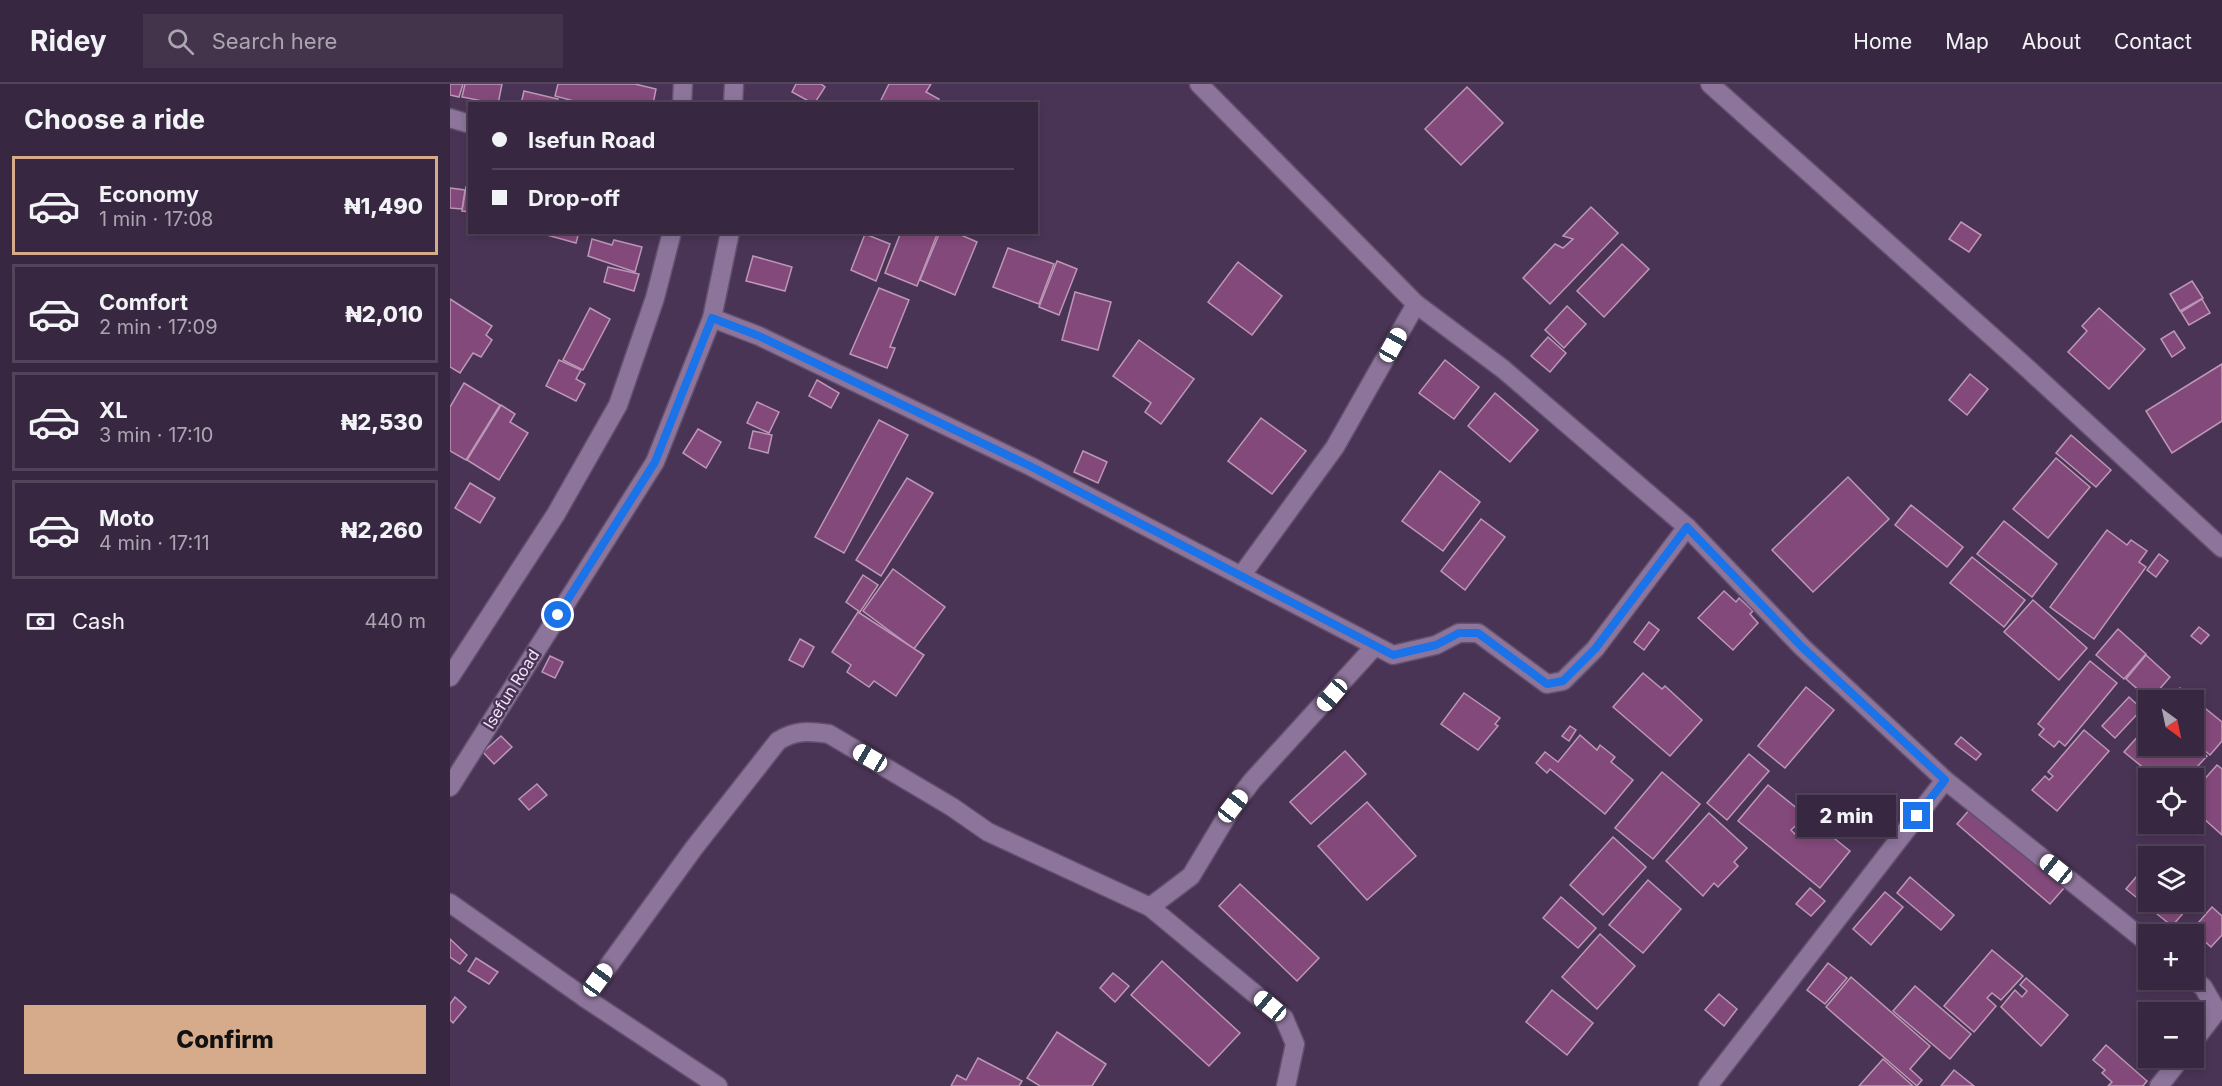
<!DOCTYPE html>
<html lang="en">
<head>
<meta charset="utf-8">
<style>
  body { margin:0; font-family:Inter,sans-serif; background:#43334b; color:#f1f3f6; height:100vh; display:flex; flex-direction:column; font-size:22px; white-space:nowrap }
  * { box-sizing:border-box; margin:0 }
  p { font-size:20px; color:#aba5b1 }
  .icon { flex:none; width:33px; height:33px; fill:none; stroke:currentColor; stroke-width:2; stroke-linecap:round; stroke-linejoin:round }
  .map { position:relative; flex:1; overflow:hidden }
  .drawer { display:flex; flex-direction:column; background:#382740; width:450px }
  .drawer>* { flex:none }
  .guide { position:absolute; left:18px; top:18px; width:570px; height:132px; border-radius:0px; box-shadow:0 3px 9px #0003,0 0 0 2px #524459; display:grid; align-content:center; height:132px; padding:0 24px; background:#382740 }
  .needle { width:39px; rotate:147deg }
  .fabs { position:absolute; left:1688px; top:606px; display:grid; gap:12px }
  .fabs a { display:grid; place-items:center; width:66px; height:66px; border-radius:0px; background:#382740; box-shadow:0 3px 9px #0003,0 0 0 2px #524459; font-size:30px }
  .end { position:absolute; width:27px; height:27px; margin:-14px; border:8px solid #1a73e8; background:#fff; box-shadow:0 0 0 3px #fff }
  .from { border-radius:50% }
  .bubble { position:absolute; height:42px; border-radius:0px; background:#382740; box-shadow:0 3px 9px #0003,0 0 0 2px #524459; font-size:20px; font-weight:800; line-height:42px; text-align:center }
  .car { position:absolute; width:18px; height:36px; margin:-18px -9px; border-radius:8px; box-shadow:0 0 4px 2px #0007; background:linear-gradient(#fff 24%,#345 0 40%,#fff 0 76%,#345 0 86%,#fff 0) }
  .guide b { display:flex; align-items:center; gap:21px; height:57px; font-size:22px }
  .guide b+b { border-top:2px solid #524459 }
  .guide i { width:15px; height:15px; background:#f1f3f6 }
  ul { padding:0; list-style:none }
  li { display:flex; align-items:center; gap:18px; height:99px; margin:0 12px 9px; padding:0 12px; border:3px solid #524459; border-radius:0px }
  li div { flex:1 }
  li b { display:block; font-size:22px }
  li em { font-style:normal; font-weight:800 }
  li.on { border-color:#d6ab8b }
  li>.icon { width:54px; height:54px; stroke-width:1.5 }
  h2 { padding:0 24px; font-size:27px; line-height:72px }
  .pay { display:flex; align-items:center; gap:15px; height:66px; padding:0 24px; font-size:22px }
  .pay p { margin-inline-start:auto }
  .cta { display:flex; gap:12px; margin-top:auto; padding:12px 24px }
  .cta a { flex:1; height:69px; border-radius:0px; background:#d6ab8b; color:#111; font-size:24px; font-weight:800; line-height:69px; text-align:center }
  header { display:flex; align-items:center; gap:36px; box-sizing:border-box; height:84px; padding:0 30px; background:#382740; border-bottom:2px solid #524459 }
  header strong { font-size:28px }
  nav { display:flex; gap:33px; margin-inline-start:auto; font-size:21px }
  .search { width:420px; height:54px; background:#43334b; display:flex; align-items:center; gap:15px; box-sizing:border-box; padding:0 21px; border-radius:0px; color:#aba5b1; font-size:22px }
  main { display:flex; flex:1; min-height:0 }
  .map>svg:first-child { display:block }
</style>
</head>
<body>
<header>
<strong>Ridey</strong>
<div class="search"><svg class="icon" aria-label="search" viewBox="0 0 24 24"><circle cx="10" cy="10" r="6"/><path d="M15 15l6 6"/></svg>Search here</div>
<nav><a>Home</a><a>Map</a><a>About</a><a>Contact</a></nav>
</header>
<main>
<section class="drawer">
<h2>Choose a ride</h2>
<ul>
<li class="on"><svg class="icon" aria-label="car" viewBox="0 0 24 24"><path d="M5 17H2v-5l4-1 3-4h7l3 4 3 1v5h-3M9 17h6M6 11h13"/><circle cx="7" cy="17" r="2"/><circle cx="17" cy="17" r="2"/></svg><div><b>Economy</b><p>1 min · 17:08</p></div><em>₦1,490</em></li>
<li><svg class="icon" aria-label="car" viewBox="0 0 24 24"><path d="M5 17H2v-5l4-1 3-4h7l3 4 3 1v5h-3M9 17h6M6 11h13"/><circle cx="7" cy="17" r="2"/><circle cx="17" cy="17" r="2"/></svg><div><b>Comfort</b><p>2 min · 17:09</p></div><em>₦2,010</em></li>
<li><svg class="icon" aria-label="car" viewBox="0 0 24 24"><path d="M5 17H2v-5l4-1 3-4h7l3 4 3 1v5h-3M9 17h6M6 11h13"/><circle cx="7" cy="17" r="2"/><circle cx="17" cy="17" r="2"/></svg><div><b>XL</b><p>3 min · 17:10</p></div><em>₦2,530</em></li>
<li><svg class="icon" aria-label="car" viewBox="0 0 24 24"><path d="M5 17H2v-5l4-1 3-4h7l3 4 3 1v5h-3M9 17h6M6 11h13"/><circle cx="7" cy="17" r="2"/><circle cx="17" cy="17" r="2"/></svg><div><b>Moto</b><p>4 min · 17:11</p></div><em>₦2,260</em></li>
</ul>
<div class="pay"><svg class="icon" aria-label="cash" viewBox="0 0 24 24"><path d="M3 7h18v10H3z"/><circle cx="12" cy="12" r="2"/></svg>Cash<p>440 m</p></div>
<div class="cta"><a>Confirm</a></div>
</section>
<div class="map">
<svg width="1772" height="1002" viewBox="0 0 1772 1002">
  <rect width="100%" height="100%" fill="#4a3456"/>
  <g fill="#83497a" stroke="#bd97b6" stroke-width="1.5" fill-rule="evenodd">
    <path d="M0,0H13L9,13L0,11Z"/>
    <path d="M15,0H52L48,20L12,13Z"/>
    <path d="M108,0H185L206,5L203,20H135L105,12Z"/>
    <path d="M346,0H371L375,3L364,20L342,8Z"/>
    <path d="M439,0H481L476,8L489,15L487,20H429Z"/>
    <path d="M1017,3L1053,39L1011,81L975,45Z"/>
    <path d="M74,7L108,15L107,20H71Z"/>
    <path d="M16,103L20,104V128L12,127Z"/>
    <path d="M0,104L15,106L12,125L0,124Z"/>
    <path d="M1141,123L1168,149L1100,220L1073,194L1105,160L1113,164L1123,155L1113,152Z"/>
    <path d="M1511,138L1531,151L1519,168L1499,155Z"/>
    <path d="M86,148H129L126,159Z"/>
    <path d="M451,148H488L467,202L435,189Z"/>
    <path d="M490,148H504L527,158L505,211L470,196Z"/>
    <path d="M415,150L440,160L426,197L401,186Z"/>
    <path d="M142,155L162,161L164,156L192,163L185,188L138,172Z"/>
    <path d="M1172,160L1199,185L1154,233L1127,207Z"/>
    <path d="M558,164L604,180L589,220L543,203Z"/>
    <path d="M303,172L342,183L335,207L296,197Z"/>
    <path d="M607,177L627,185L609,231L589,223Z"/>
    <path d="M788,178L832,212L802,251L758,218Z"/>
    <path d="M158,183L189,190L184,207L154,198Z"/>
    <path d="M1742,197L1753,214L1730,227L1720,210Z"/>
    <path d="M429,204L459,216L440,263L445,264L437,284L400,270Z"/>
    <path d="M625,208L661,218L648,266L612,256Z"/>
    <path d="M0,215L42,242L36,251L42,256L31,273L23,269L10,289L0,283Z"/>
    <path d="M1752,215L1760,229L1739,241L1731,228Z"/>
    <path d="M1117,222L1136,240L1114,264L1095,246Z"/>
    <path d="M140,224L160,235L133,286L113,276Z"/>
    <path d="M1649,224L1695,265L1659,305L1618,268L1637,247L1632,242Z"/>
    <path d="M1724,247L1735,264L1722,273L1711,255Z"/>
    <path d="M1098,253L1116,269L1100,288L1081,272Z"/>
    <path d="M689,256L744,295L711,340L695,328L701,319L663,292Z"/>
    <path d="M109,276L131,286L126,295L135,300L126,317L96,302Z"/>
    <path d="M995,276L1029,303L1004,335L969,309Z"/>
    <path d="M1772,280V337L1722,369L1696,327Z"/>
    <path d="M1520,290L1538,305L1517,331L1499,316Z"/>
    <path d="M367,296L389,309L381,324L359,312Z"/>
    <path d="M14,299L50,321L16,376L0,367V323Z"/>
    <path d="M1045,309L1088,346L1060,378L1018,342Z"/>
    <path d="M307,318L329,328L319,349L297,339Z"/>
    <path d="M51,321L65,330L60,338L78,349L49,396L17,376Z"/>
    <path d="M811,334L856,367L822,410L778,377Z"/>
    <path d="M429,336L458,351L394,469L365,453Z"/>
    <path d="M248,345L271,358L256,384L233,369Z"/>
    <path d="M303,347L322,351L318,369L299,364Z"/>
    <path d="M1621,351L1661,386L1646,403L1606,369Z"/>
    <path d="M633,367L657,378L648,399L624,388Z"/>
    <path d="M1606,374L1640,403L1598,454L1563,425Z"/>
    <path d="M990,387L1030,418L993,467L952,437Z"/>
    <path d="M1398,393L1439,435L1363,508L1322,466Z"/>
    <path d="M457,394L483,409L431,492L406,476Z"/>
    <path d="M20,399L45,414L30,439L5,424Z"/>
    <path d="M1461,421L1513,463L1497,483L1445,441Z"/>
    <path d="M1031,435L1055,453L1015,506L991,487Z"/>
    <path d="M1554,437L1607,480L1582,513L1527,470Z"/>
    <path d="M1657,446L1677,461L1681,456L1697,467L1689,478L1696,483L1644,555L1600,523Z"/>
    <path d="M1709,470L1718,477L1706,493L1697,486Z"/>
    <path d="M1522,473L1575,516L1554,543L1500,499Z"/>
    <path d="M443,485L495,523L464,565L413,527Z"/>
    <path d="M413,491L428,501L410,528L396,518Z"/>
    <path d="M1274,507L1286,518L1289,514L1303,527L1300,530L1308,539L1283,566L1248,534Z"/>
    <path d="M1583,516L1637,564L1609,596L1554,548Z"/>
    <path d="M408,528L474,571L446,612L424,597L419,603L397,588L401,581L382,568Z"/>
    <path d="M1199,538L1209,546L1194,566L1184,558Z"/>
    <path d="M1749,543L1759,551L1751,560L1741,552Z"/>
    <path d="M1668,545L1696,570L1674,595L1646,571Z"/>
    <path d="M350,555L364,563L353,583L339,576Z"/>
    <path d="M1696,571L1720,593L1700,616L1676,595Z"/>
    <path d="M100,572L113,578L105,594L92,588Z"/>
    <path d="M1640,577L1667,599L1615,662L1609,657L1604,663L1589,651L1594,645L1588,640Z"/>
    <path d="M1193,589L1212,605L1215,602L1252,636L1220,672L1163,623Z"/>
    <path d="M1356,603L1384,626L1335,684L1308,662Z"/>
    <path d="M1730,604L1772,638V657L1760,671L1743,657V616H1719Z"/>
    <path d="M1014,609L1050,634L1045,640L1048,642L1028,666L991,640Z"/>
    <path d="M1679,613L1692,625L1665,654L1652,642Z"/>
    <path d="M1698,641V662L1743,660L1757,672L1737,694H1706L1674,668Z"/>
    <path d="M1120,642L1126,646L1119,657L1112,652Z"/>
    <path d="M1634,646L1659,667L1607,727L1582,706L1595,692L1599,696L1603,692L1598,688Z"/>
    <path d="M1130,651L1147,666L1150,661L1165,673L1161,678L1183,696L1155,730L1100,685L1097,689L1086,679L1095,668L1108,678Z"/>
    <path d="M51,652L62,663L44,680L33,668Z"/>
    <path d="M1511,653L1531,670L1526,676L1505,660Z"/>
    <path d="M895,667L916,690L861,740L840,718Z"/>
    <path d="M1299,670L1319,687L1277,736L1257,719Z"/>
    <path d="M1767,681L1772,685V751L1743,725V708Z"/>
    <path d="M1212,688L1250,720L1203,775L1165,744Z"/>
    <path d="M87,700L97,711L79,726L69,715Z"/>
    <path d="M1318,701L1400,767L1370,804L1288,737ZM1352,736L1358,742L1347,752L1341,746Z"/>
    <path d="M917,718L966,772L917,816L868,762Z"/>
    <path d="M1521,724L1614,804L1600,820L1507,740Z"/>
    <path d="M1259,729L1297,764L1284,778L1288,782L1268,803L1264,799L1253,812L1216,777Z"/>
    <path d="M1163,753L1196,783L1153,831L1120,801Z"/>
    <path d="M1698,779V818H1743L1722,842L1676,805Z"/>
    <path d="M1460,793L1504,831L1491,846L1447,809Z"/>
    <path d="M1198,796L1231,825L1193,869L1159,841Z"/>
    <path d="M790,800L869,874L847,897L769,822Z"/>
    <path d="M1360,804L1375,817L1361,832L1346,820Z"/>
    <path d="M1435,808L1453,823L1421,861L1403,845Z"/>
    <path d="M1111,813L1146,844L1128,864L1093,834Z"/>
    <path d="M1762,823L1772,832V851L1761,863L1742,846Z"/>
    <path d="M1150,850L1185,882L1147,925L1112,893Z"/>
    <path d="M0,855L17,871L10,880L0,873Z"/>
    <path d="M1542,866L1573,892L1551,916L1542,909L1537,914L1546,922L1524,948L1494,922Z"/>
    <path d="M26,874L48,888L39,900L18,887Z"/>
    <path d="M712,877L790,949L759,982L681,911Z"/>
    <path d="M1378,879L1397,894L1375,920L1357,906Z"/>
    <path d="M663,889L679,902L665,918L650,904Z"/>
    <path d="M1401,893L1480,962L1460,985L1472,996L1467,1002L1376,923Z"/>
    <path d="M1576,894L1618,931L1591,962L1551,923L1565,906L1572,913L1577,907L1570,901Z"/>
    <path d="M1465,902L1521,950L1500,975L1443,927Z"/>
    <path d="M1102,906L1143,939L1117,971L1076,938Z"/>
    <path d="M1269,910L1287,925L1274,942L1255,926Z"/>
    <path d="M5,913L16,923L3,939L0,936V920Z"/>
    <path d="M607,948L656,980L642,1002H590L577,994Z"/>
    <path d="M1656,961L1697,997L1693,1002H1658L1662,998L1652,989L1655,986L1643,976Z"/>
    <path d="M528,974L572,997L569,1002H501L507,991L516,996Z"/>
    <path d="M1433,975L1463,1002H1409Z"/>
    <path d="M1504,986L1524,1002H1491Z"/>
  </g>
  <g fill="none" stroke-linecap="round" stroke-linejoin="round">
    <g stroke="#62506d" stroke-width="21">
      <g id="street">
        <path d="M749,0L966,220L1053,285L1237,443L1352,563L1495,696L1698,859"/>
        <path d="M1260,0L1576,283L1772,464"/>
        <path d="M0,34L20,40"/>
        <path d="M262,234L309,252L580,382L943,571L986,561L1009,549H1028L1097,600L1113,597L1145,565L1237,443"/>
        <path d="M791,492L885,363L966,220"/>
        <path d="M0,819L135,914L268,1002"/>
        <path d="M700,823L741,792L783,722L802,697L925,562"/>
        <path d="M1743,895L1753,903L1767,927L1743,958"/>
        <path d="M135,914L244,764L328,657C345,646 359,647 379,650L502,723L538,748L700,823L834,934L845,960L836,1002"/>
        <path d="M1258,1002L1495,696"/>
        <path d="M1709,1002L1731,974"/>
      </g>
    </g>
    <g stroke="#62506d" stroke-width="21">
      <g id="secondary">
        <path d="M232,20L233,0"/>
        <path d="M283,20L284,0"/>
        <path d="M0,593L106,430L168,321L205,214L222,148"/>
        <path d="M0,703L205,378L262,234L280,148"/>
      </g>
    </g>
    <use href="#street" stroke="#8c749a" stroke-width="18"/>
    <use href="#secondary" stroke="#8c749a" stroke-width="18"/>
  </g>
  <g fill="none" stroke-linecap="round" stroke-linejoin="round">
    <path stroke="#1a73e8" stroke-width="8" d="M108,531L205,378L262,234L309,252L580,382L943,571L986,561L1009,549H1028L1097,600L1113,597L1145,565L1237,443L1352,563L1495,696L1467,732"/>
  </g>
  <g text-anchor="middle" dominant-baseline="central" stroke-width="5" stroke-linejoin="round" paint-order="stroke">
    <g font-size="16" fill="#f2e5fa" stroke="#4a3456">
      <text transform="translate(61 605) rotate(-58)">Isefun Road</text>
    </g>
  </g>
</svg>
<div class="fabs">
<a><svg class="needle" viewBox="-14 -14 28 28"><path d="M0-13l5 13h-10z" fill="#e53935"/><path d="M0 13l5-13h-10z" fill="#aba5b1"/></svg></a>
<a><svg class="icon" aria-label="locate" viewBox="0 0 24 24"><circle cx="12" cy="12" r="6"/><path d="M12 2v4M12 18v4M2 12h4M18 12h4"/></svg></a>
<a><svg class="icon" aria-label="layers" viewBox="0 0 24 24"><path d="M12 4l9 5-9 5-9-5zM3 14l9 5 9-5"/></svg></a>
<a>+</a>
<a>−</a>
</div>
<i class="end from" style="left:108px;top:531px"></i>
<i class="end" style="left:1467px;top:732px"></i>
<div class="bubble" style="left:1347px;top:711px;width:99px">2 min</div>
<i class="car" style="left:943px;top:261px;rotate:29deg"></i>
<i class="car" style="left:882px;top:611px;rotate:221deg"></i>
<i class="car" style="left:420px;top:674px;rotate:300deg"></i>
<i class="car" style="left:783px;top:722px;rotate:38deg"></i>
<i class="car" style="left:1606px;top:785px;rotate:309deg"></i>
<i class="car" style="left:148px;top:896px;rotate:36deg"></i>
<i class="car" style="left:820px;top:922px;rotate:310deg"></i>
<div class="guide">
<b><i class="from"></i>Isefun Road</b>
<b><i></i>Drop-off</b>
</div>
</div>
</main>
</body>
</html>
